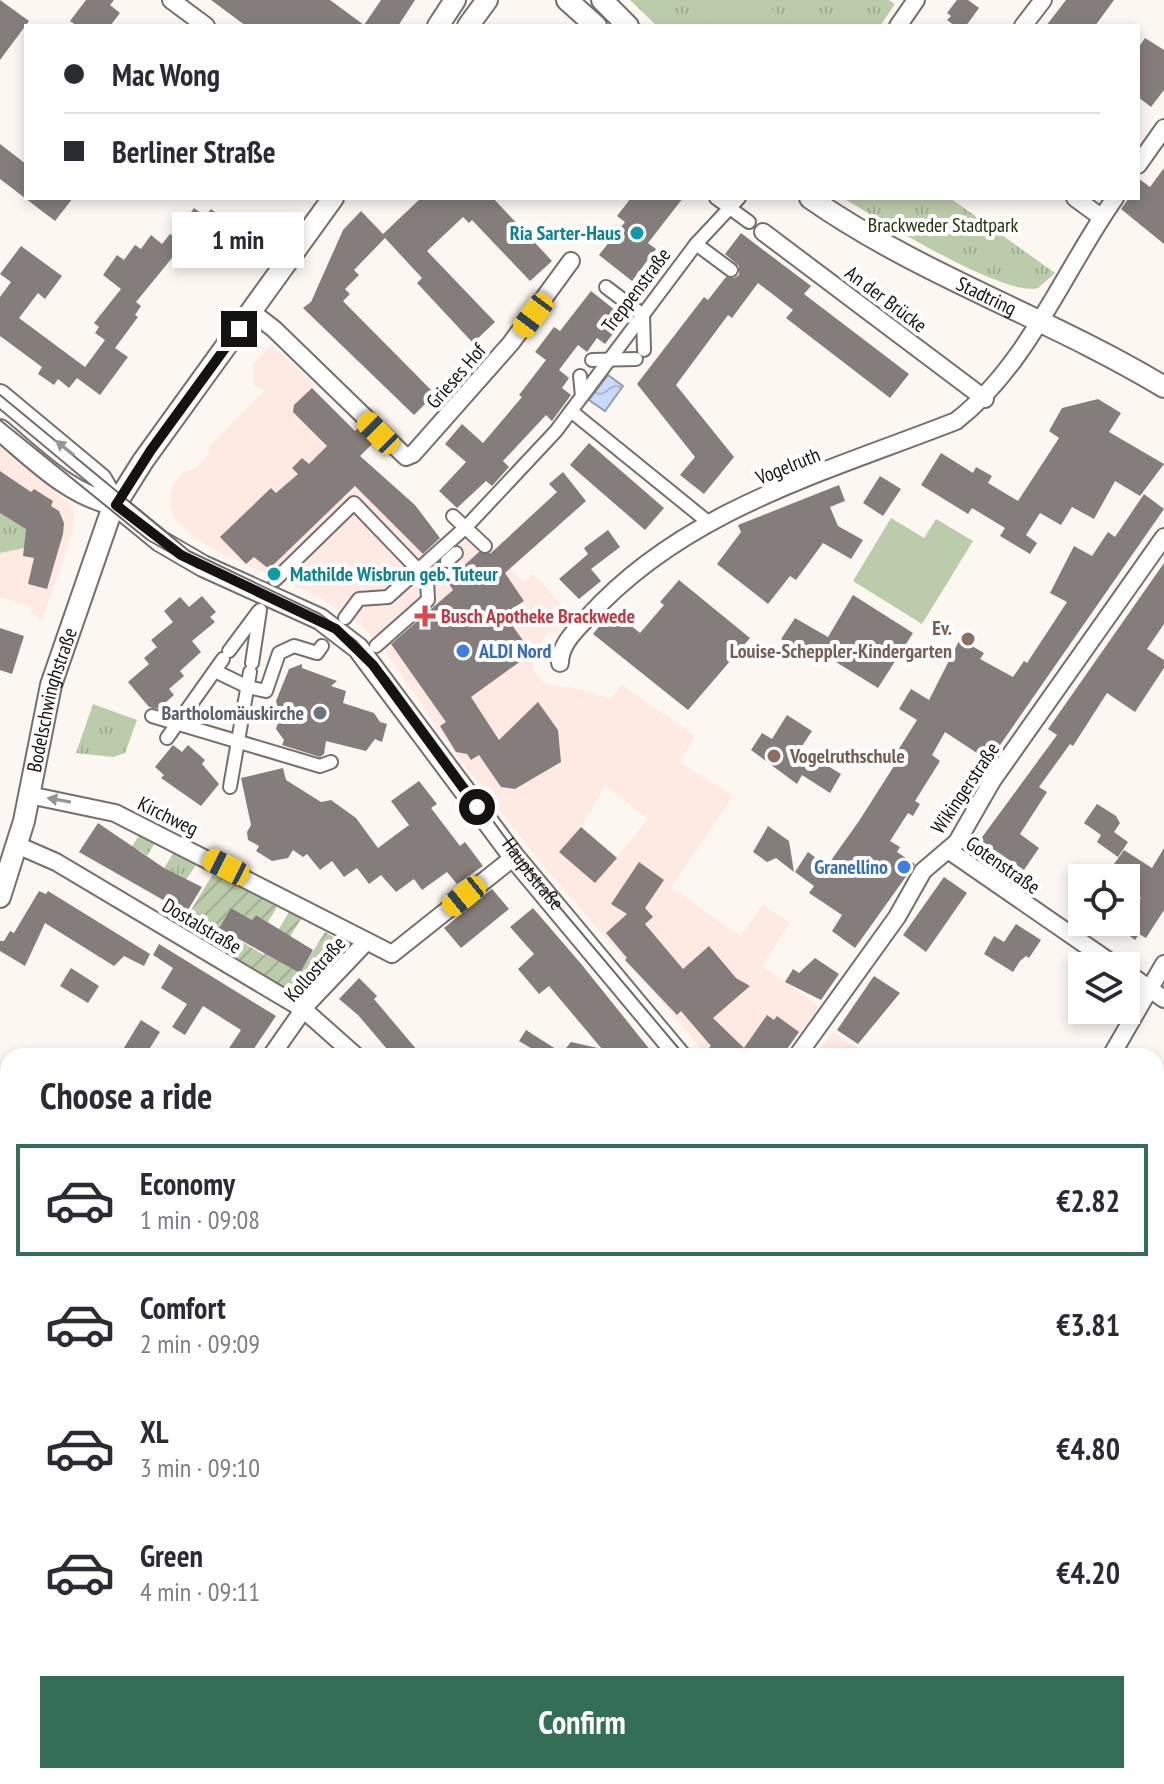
<!DOCTYPE html>
<html lang="en">
<head>
<meta charset="utf-8">
<style>
  body { margin:0; font-family:"PT Sans Narrow",sans-serif; background:#f2f2f3; color:#2b2b33; height:100vh; display:flex; flex-direction:column; font-size:30px; white-space:nowrap }
  * { box-sizing:border-box; margin:0 }
  p { font-size:26px; color:#7c7c81 }
  .icon { flex:none; width:44px; height:44px; fill:none; stroke:currentColor; stroke-width:2; stroke-linecap:round; stroke-linejoin:round }
  .map { position:relative; flex:1; overflow:hidden }
  .sheet { position:absolute; left:0px; top:1048px; width:1164px; height:736px; display:flex; flex-direction:column; background:#fff; border-radius:24px 24px 0 0; box-shadow:0 4px 12px #0003 }
  .sheet>* { flex:none }
  .banner { position:absolute; left:24px; top:24px; width:1116px; height:176px; border-radius:0px; box-shadow:0 4px 12px #0003; display:grid; align-content:center; height:176px; padding:0 40px; background:#fff }
  .controls { position:absolute; left:1068px; top:864px; display:grid; gap:16px }
  .controls a { display:grid; place-items:center; width:72px; height:72px; border-radius:0px; background:#fff; box-shadow:0 4px 12px #0003; font-size:40px }
  .end { position:absolute; width:36px; height:36px; margin:-18px; border:10px solid #151311; background:#fff; box-shadow:0 0 0 4px #fff }
  .from { border-radius:50% }
  .bubble { position:absolute; height:56px; border-radius:0px; background:#fff; box-shadow:0 4px 12px #0003; font-size:26px; font-weight:700; line-height:56px; text-align:center }
  .car { position:absolute; width:24px; height:48px; margin:-24px -12px; border-radius:10px; box-shadow:0 0 6px 2px #0007; background:linear-gradient(#f5c518 24%,#345 0 40%,#f5c518 0 76%,#345 0 86%,#f5c518 0) }
  .banner b { display:flex; align-items:center; gap:28px; height:76px; font-size:30px }
  .banner b+b { border-top:2px solid #e1e1e2 }
  .banner i { width:20px; height:20px; background:#2b2b33 }
  ul { padding:0; list-style:none }
  li { display:flex; align-items:center; gap:24px; height:112px; margin:0 16px 12px; padding:0 24px; border:4px solid transparent; border-radius:0px }
  li div { flex:1 }
  li b { display:block; font-size:30px }
  li em { font-style:normal; font-weight:700 }
  li.on { border-color:#356e56 }
  li>.icon { width:72px; height:72px; stroke-width:1.5 }
  h2 { padding:0 40px; font-size:36px; line-height:96px }
  .cta { display:flex; gap:16px; margin-top:auto; padding:16px 40px }
  .cta a { flex:1; height:92px; border-radius:0px; background:#356e56; color:#fff; font-size:32px; font-weight:700; line-height:92px; text-align:center }
  .map>svg:first-child { display:block }
</style>
</head>
<body>
<div class="map">
<svg width="1164" height="1784" viewBox="0 0 1164 1784">
  <defs>
    <pattern id="grass-tufts" width="24" height="20" patternUnits="userSpaceOnUse" patternTransform="scale(2)"><rect width="24" height="20" fill="#bca"/><path d="M3 7l-1-3M5 7V3M7 7l1-3M15 17l-1-3M17 17v-4M19 17l1-3" fill="none" stroke="#a0ae91"/></pattern>
    <pattern id="garden-furrows" width="10" height="10" patternUnits="userSpaceOnUse" patternTransform="scale(2)"><rect width="10" height="10" fill="#bca"/><path d="M-1 1l2-2M0 10L10 0M9 11l2-2" fill="none" stroke="#a0ae91"/></pattern>
    <pattern id="water-waves" width="16" height="10" patternUnits="userSpaceOnUse" patternTransform="scale(2)"><rect width="16" height="10" fill="#c8d9f9"/><path d="M0 5q4-4 8 0t8 0" fill="none" stroke="#abb9d4"/></pattern>
  </defs>
  <rect width="100%" height="100%" fill="#fdf7f1"/>
  <g fill="#fee9e3" fill-rule="evenodd">
    <path d="M271,345L315,385L295,405L424,555L459,525L489,543L523,582L533,574L567,610L565,631L548,632L533,655V670L544,684L575,688L610,699L622,685L695,736L679,762L733,796L671,887L740,936L763,905L790,923L762,966L819,1006L783,1056H708L547,870L457,756L380,644L362,626L322,599L221,553L195,538L174,518L169,505L172,487L182,473L195,469L211,452L208,448L264,391L254,385V363ZM605,785L648,819L617,857L581,827Z"/>
    <path d="M0,445L71,505L74,512L73,531L42,620L31,613L32,608L0,597Z"/>
    <path d="M833,1032L869,1056H815Z"/>
    <path d="M1156,1402L1164,1406V1550L1156,1542Z"/>
    <path d="M1156,1611L1164,1620V1643L1156,1650Z"/>
  </g>
  <g fill="url(#grass-tufts)">
    <path d="M630,0H889L895,4L880,26H657Z"/>
    <path d="M843,198H950L1055,273L1038,288C1005,298 876,218 843,198Z"/>
    <path d="M0,512L26,527L25,548L0,553Z"/>
    <path d="M93,704L137,720L125,753L113,757L76,753Z"/>
    <path d="M141,832L156,841L147,856L139,850L134,857L128,853Z"/>
    <path d="M174,852L196,865L185,881L164,868Z"/>
  </g>
  <path fill="url(#garden-furrows)" d="M214,872L277,907L268,922L256,915L252,920L231,908L219,928L264,955L290,910L302,917L290,937L300,972L325,932L335,938L338,954L306,989L288,990L182,925Z"/>
  <g fill="#bca">
    <path d="M723,0H760L794,26H703Z"/>
    <path d="M891,518L924,538L936,519L973,541L922,624L853,581Z"/>
  </g>
  <path fill="url(#water-waves)" stroke="#929eb3" stroke-width="2" d="M608,375L623,386L605,411L589,400Z"/>
  <g fill="#857d7b">
    <path d="M0,0L29,21L0,60Z"/>
    <path d="M86,0H114L110,5L120,13L110,26H77L70,21Z"/>
    <path d="M211,0H330L364,25L381,0H415L398,26H246Z"/>
    <path d="M957,0H968L979,8L966,26H955L947,20L951,16L947,13Z"/>
    <path d="M1066,0H1114L1095,26H1046Z"/>
    <path d="M1145,38L1164,50V90L1151,107L1138,97V48Z"/>
    <path d="M0,144L26,164V198H73L55,221L0,179Z"/>
    <path d="M1164,168V244L1121,209L1129,198H1138V178L1150,187Z"/>
    <path d="M421,198H493L552,261L530,281L472,220L469,223L463,217L427,251L495,322L473,343L417,283L422,278L385,238L354,270L359,275L345,289L350,294L343,301L435,394L459,367L468,375L443,404L434,395L414,415L303,308L311,302L343,230L361,211L383,234Z"/>
    <path d="M631,198H683L648,243L656,249L632,281L599,255L625,222L617,216Z"/>
    <path d="M194,208L205,216L211,209L244,233L227,255L204,238L187,261L176,253L136,302L141,306L135,315L138,317L115,348L128,357L100,395L77,378L69,388L58,379L54,385L38,374L42,367L0,336V297L11,282L0,274L21,246L62,276L45,299L38,293L19,318L85,367L105,340L95,333L99,327L94,323L121,289L103,275L117,255L124,260L135,245L141,249L151,235L162,244L170,234L174,236Z"/>
    <path d="M741,233L811,286L804,294L909,374L890,398L786,318L793,310L758,283L732,318L728,315L676,385L734,457L704,494L680,475L695,457L637,384L704,297L708,300L726,277L734,278L739,275V266L725,254Z"/>
    <path d="M591,291L625,318L605,344L597,338L587,352L578,345L559,370L569,378L562,388L571,395L552,421L546,415L503,461L509,467L492,486L486,481L457,508L439,491L466,462L445,444L462,424L483,443L522,397L519,395L546,360L535,352L554,327L560,331Z"/>
    <path d="M312,388L355,431L358,428L373,443L360,456L415,505L440,538L423,554L355,486L269,569L254,557L246,564L220,537L271,488L276,493L298,474L292,468L302,458L309,464L327,446L293,412L294,405Z"/>
    <path d="M1098,399L1121,413L1109,432L1164,464L1140,496L1115,481L1094,519L1072,507L1061,525L1040,513L1026,535L1037,543L1030,554L1000,536L1005,528L972,508L968,514L921,485L941,453L973,473L976,467L992,476L988,483L1018,501L1059,438L1049,431L1062,408Z"/>
    <path d="M589,443L664,508L645,530L570,465Z"/>
    <path d="M0,471L31,492L34,489L53,501L51,506L59,511L64,523L63,534L47,589L28,584L34,558L23,556L26,529L0,513Z"/>
    <path d="M563,472L586,501L505,573L524,601L504,614L532,653L471,697L499,740L538,702L558,730L561,762L515,789L501,787L479,755L471,760L467,754L456,752L440,726L446,722L391,644L453,590L447,581L479,552L491,553L557,492L549,484Z"/>
    <path d="M880,476L901,489L883,516L863,503Z"/>
    <path d="M839,485L845,501L830,507L838,526L863,540L851,559L823,543L796,580L790,576L768,604L717,564L741,532L738,525Z"/>
    <path d="M1144,494L1164,509L989,761L945,732L932,755L940,761L915,801L920,804L913,816L908,813L890,841L900,847L897,852L915,864L855,948L832,931L842,915L809,893L814,886L795,872L808,852L827,866L859,821L894,766L890,763L917,720L899,709L911,689L929,700L960,639L984,653L980,659L1013,677L1024,661L1027,663L1067,602L1050,593L1074,546L1092,556L1108,532L1115,537Z"/>
    <path d="M608,530L620,547L591,569L601,581L579,599L559,579L588,554L584,548Z"/>
    <path d="M1164,563V624L1147,649L1164,660V668L1135,712L1107,693L1073,746L1070,744L1039,787L1047,792L1020,834L1039,848L1024,870L980,840L1057,735L1048,729Z"/>
    <path d="M679,580L750,638L688,710L593,634L612,610L640,633L664,605L660,602Z"/>
    <path d="M853,595L913,633L878,688L810,646L805,654L781,639L795,618L828,637Z"/>
    <path d="M202,596L216,612L210,617L215,622L192,641L201,652L180,671L184,676L169,689L174,695L158,709L149,707L128,682L149,664L144,658L157,647L151,640L173,622L164,611L180,597L189,607Z"/>
    <path d="M0,628L24,636L12,674L0,670Z"/>
    <path d="M302,664V668L337,681L331,686L346,691L343,703L374,713L380,722L387,724L382,742L375,739L366,751L326,741L324,754L320,757L282,745L284,740L276,729L280,716L276,701L289,669Z"/>
    <path d="M787,715L812,731L800,749L841,774L830,793L802,775L797,784L751,750L762,733L772,739Z"/>
    <path d="M173,745L182,752L188,745L205,760L202,764L219,784L201,806L161,778L164,775L155,767Z"/>
    <path d="M283,768L286,780L321,802L331,800L356,818L378,848L409,825L391,801L419,781L437,804L431,808L460,846L465,842L483,866L457,884L447,872L422,890L414,879L396,892L381,875L369,884L357,868L344,877L332,861L320,870L307,854L303,857L293,850L288,858L272,861L256,851L259,846L248,840L247,832L251,825L241,778Z"/>
    <path d="M1097,804L1116,816L1120,823L1114,832L1128,842L1118,857L1097,842L1101,835L1084,823Z"/>
    <path d="M98,823L164,868L202,887L186,913L79,852Z"/>
    <path d="M768,826L789,841L794,872L776,858L767,862L753,852Z"/>
    <path d="M581,827L617,858L595,883L559,852Z"/>
    <path d="M1164,848V910L1146,938L1139,934L1135,940L1121,929L1141,898L1126,888V878H1104L1124,850L1152,868Z"/>
    <path d="M639,862L664,880L645,908L653,917L645,924L683,969L709,946L736,978L750,986L713,1018L744,1048L767,1015L774,1020L777,1016L799,1032L782,1056H701L711,1046L681,1011L677,1015L625,960L627,958L606,933L627,914L611,904Z"/>
    <path d="M944,877L967,893L926,952L903,935Z"/>
    <path d="M492,889L509,909L461,948L444,928Z"/>
    <path d="M39,891L46,894L48,891L150,954L144,966L124,956L114,966L45,923L25,966L0,951V941H4L10,931L14,933Z"/>
    <path d="M231,908L252,920L256,915L313,950L300,973L219,928Z"/>
    <path d="M533,908L582,965L655,1056H544L519,1041L526,1030L562,1053L571,1042L602,1049L549,986L539,994L518,969L534,954L510,927Z"/>
    <path d="M1016,924L1041,940L1029,958L1026,956L1020,961L1013,972L984,954L994,936L1004,942Z"/>
    <path d="M159,944L276,1016L249,1056H224L241,1030L203,1006L185,1035L172,1027L187,1004L161,988L173,968L153,955Z"/>
    <path d="M815,958L839,974L821,1000L785,982L793,969L799,973Z"/>
    <path d="M71,968L99,986L88,1003L60,986Z"/>
    <path d="M874,976L900,993L858,1044L837,1030Z"/>
    <path d="M359,978L377,996L374,999L422,1056H393L358,1015L339,999Z"/>
    <path d="M141,1020L160,1032L145,1056H119Z"/>
  </g>
  <g fill="none" stroke-linecap="round" stroke-linejoin="round">
    <g stroke="#75706b" stroke-width="16">
      <g id="pedestrian">
        <path d="M716,198L749,222"/>
        <path d="M696,244L731,270"/>
        <path d="M606,287L643,315L644,350"/>
        <path d="M592,360L636,359"/>
        <path d="M580,376L582,396"/>
        <path d="M571,411L708,522"/>
        <path d="M453,516L485,546"/>
        <path d="M447,561L456,553"/>
        <path d="M275,580L354,503L427,579"/>
        <path d="M345,618L359,599L388,597L467,526L556,431L696,244L739,198"/>
        <path d="M376,646L428,600L427,579L438,570"/>
        <path d="M229,651L258,612"/>
        <path d="M252,663L260,610"/>
        <path d="M215,671L248,687L266,691L279,653L294,646L317,653L322,646"/>
        <path d="M152,716L320,766L331,762"/>
        <path d="M167,738L223,659"/>
        <path d="M230,787L250,672"/>
      </g>
    </g>
    <g stroke="#75706b" stroke-width="20">
      <g id="minor">
        <path d="M171,0L206,26"/>
        <path d="M898,26L916,0"/>
        <path d="M1023,26L1043,0"/>
        <path d="M1138,165L1164,128"/>
        <path d="M1075,198L1101,217"/>
        <path d="M763,232L985,399"/>
        <path d="M252,312L274,329L406,457L413,454L511,343L571,261"/>
        <path d="M560,663C560,644 576,630 588,617C684,510 826,472 956,421C1028,365 1063,272 1115,198"/>
        <path d="M29,795L115,813L392,954L514,857"/>
        <path d="M17,845L56,862L303,1009L356,1056"/>
        <path d="M948,850L1116,966"/>
        <path d="M1126,972L1164,999"/>
        <path d="M271,1056L308,1003L366,942"/>
        <path d="M797,1056L897,917L923,871L957,842L992,781L1164,537"/>
        <path d="M1111,1056L1164,964"/>
        <path d="M0,1178L8,1183"/>
        <path d="M0,1436L8,1426"/>
        <path d="M0,1606L8,1607"/>
        <path d="M1156,1664L1164,1657"/>
        <path d="M1156,1767L1164,1781"/>
        <path d="M430,1776L442,1784"/>
        <path d="M859,1776L868,1784"/>
        <path d="M1056,1784L1061,1776"/>
      </g>
    </g>
    <g stroke="#75706b" stroke-width="24">
      <g id="tertiary">
        <path d="M567,0L596,26"/>
        <path d="M602,0L628,26"/>
        <path d="M438,26L455,0"/>
        <path d="M468,26L487,0"/>
        <path id="s1" d="M810,198C920,275 1050,318 1164,387"/>
        <path d="M0,395L101,479L116,505L160,541L203,566L320,619L358,648L514,857L680,1056"/>
        <path d="M0,430C36,460 69,495 116,505"/>
        <path id="s2" d="M0,897L24,821L51,685L111,512L143,461L333,198"/>
        <path d="M1156,1561L1164,1571"/>
      </g>
    </g>
    <use href="#pedestrian" stroke="#fff" stroke-width="12"/>
    <use href="#minor" stroke="#fff" stroke-width="16"/>
    <use href="#tertiary" stroke="#fff" stroke-width="20"/>
    <g stroke="#6e6a67" stroke-width="2">
      <path id="s3" d="M0,395L189,551L320,614L356,641L389,679L531,873L685,1056"/>
      <path d="M0,420L148,540L198,568"/>
      <path d="M1156,1560L1164,1569"/>
      <path d="M1156,1580L1164,1588"/>
    </g>
  </g>
  <defs><path id="oneway-solid" d="M-6-.8H1V-3.2L6.5 0L1 3.2V.8H-6Z" transform="scale(2)"/></defs>
  <g fill="#969594">
    <use href="#oneway-solid" transform="translate(65 448) rotate(-141)"/>
    <use href="#oneway-solid" transform="translate(59 800) rotate(-170)"/>
  </g>
  <g fill="none" stroke-linecap="round" stroke-linejoin="round">
    <path stroke="#151311" stroke-width="10" d="M239,329L151,450L116,505L181,555L336,629L373,665L477,807"/>
  </g>
  <g fill="#0f9aa8" stroke="#fff" stroke-width="3">
    <circle cx="637" cy="233" r="8"/>
    <circle cx="274" cy="574" r="8"/>
  </g>
  <path fill="#e0444e" stroke="#fff" stroke-width="3" d="M421 604h8v8h8v8h-8v8h-8v-8h-8v-8h8z"/>
  <g fill="#8d6e63" stroke="#fff" stroke-width="3">
    <circle cx="968" cy="639" r="8"/>
    <circle cx="774" cy="756" r="8"/>
  </g>
  <g fill="#3f7fe0" stroke="#fff" stroke-width="3">
    <circle cx="463" cy="651" r="8"/>
    <circle cx="904" cy="867" r="8"/>
  </g>
  <circle fill="#6b7280" stroke="#fff" stroke-width="3" cx="320" cy="713" r="8"/>
  <g text-anchor="middle" dominant-baseline="central" stroke-width="8" stroke-linejoin="round" paint-order="stroke">
    <g font-size="20" fill="#223407" stroke="#fff">
      <text x="943" y="225">Brackweder Stadtpark</text>
    </g>
    <g font-size="20" font-weight="bold" fill="#0d838f" stroke="#fff" text-anchor="end">
      <text x="621" y="233">Ria Sarter-Haus</text>
      <text x="290" y="574" text-anchor="start">Mathilde Wisbrun geb. Tuteur</text>
    </g>
    <g font-size="20" fill="#151311" stroke="#fff">
      <text transform="translate(636 290) rotate(-53)">Treppenstraße</text>
      <text stroke="none"><textPath href="#s1" startOffset="202">Stadtring</textPath></text>
      <text transform="translate(886 299) rotate(37)">An der Brücke</text>
      <text transform="translate(456 376) rotate(-49)">Grieses Hof</text>
      <text transform="translate(788 466) rotate(-22)">Vogelruth</text>
      <text stroke="none"><textPath href="#s2" startOffset="204">Bodelschwinghstraße</textPath></text>
      <text transform="translate(965 788) rotate(-56)">Wikingerstraße</text>
      <text transform="translate(168 816) rotate(26)">Kirchweg</text>
      <text transform="translate(1003 865) rotate(35)">Gotenstraße</text>
      <text stroke="none"><textPath href="#s3" startOffset="728">Hauptstraße</textPath></text>
      <text transform="translate(202 926) rotate(31)">Dostalstraße</text>
      <text transform="translate(315 969) rotate(-48)">Kollostraße</text>
    </g>
    <g font-size="20" font-weight="bold" fill="#be3a42" stroke="#fff" text-anchor="start">
      <text x="441" y="616">Busch Apotheke Brackwede</text>
    </g>
    <g font-size="20" font-weight="bold" fill="#785e54" stroke="#fff" text-anchor="end">
      <text x="952" y="628">Ev.<tspan x="952" dy="23">Louise-Scheppler-Kindergarten</tspan></text>
      <text x="790" y="756" text-anchor="start">Vogelruthschule</text>
    </g>
    <g font-size="20" font-weight="bold" fill="#366cbe" stroke="#fff" text-anchor="start">
      <text x="479" y="651">ALDI Nord</text>
      <text x="888" y="867" text-anchor="end">Granellino</text>
    </g>
    <g font-size="20" font-weight="bold" fill="#5b616d" stroke="#fff" text-anchor="end">
      <text x="304" y="713">Bartholomäuskirche</text>
    </g>
  </g>
</svg>
<div class="controls">
<a><svg class="icon" aria-label="locate" viewBox="0 0 24 24"><circle cx="12" cy="12" r="6"/><path d="M12 2v4M12 18v4M2 12h4M18 12h4"/></svg></a>
<a><svg class="icon" aria-label="layers" viewBox="0 0 24 24"><path d="M12 4l9 5-9 5-9-5zM3 14l9 5 9-5"/></svg></a>
</div>
<i class="end from" style="left:477px;top:807px"></i>
<i class="end" style="left:239px;top:329px"></i>
<div class="bubble" style="left:172px;top:212px;width:132px">1 min</div>
<i class="car" style="left:533px;top:315px;rotate:217deg"></i>
<i class="car" style="left:378px;top:433px;rotate:315deg"></i>
<i class="car" style="left:226px;top:867px;rotate:297deg"></i>
<i class="car" style="left:464px;top:896px;rotate:231deg"></i>
<div class="banner">
<b><i class="from"></i>Mac Wong</b>
<b><i></i>Berliner Straße</b>
</div>
<section class="sheet">
<h2>Choose a ride</h2>
<ul>
<li class="on"><svg class="icon" aria-label="car" viewBox="0 0 24 24"><path d="M5 17H2v-5l4-1 3-4h7l3 4 3 1v5h-3M9 17h6M6 11h13"/><circle cx="7" cy="17" r="2"/><circle cx="17" cy="17" r="2"/></svg><div><b>Economy</b><p>1 min · 09:08</p></div><em>€2.82</em></li>
<li><svg class="icon" aria-label="car" viewBox="0 0 24 24"><path d="M5 17H2v-5l4-1 3-4h7l3 4 3 1v5h-3M9 17h6M6 11h13"/><circle cx="7" cy="17" r="2"/><circle cx="17" cy="17" r="2"/></svg><div><b>Comfort</b><p>2 min · 09:09</p></div><em>€3.81</em></li>
<li><svg class="icon" aria-label="car" viewBox="0 0 24 24"><path d="M5 17H2v-5l4-1 3-4h7l3 4 3 1v5h-3M9 17h6M6 11h13"/><circle cx="7" cy="17" r="2"/><circle cx="17" cy="17" r="2"/></svg><div><b>XL</b><p>3 min · 09:10</p></div><em>€4.80</em></li>
<li><svg class="icon" aria-label="car" viewBox="0 0 24 24"><path d="M5 17H2v-5l4-1 3-4h7l3 4 3 1v5h-3M9 17h6M6 11h13"/><circle cx="7" cy="17" r="2"/><circle cx="17" cy="17" r="2"/></svg><div><b>Green</b><p>4 min · 09:11</p></div><em>€4.20</em></li>
</ul>
<div class="cta"><a>Confirm</a></div>
</section>
</div>
</body>
</html>
